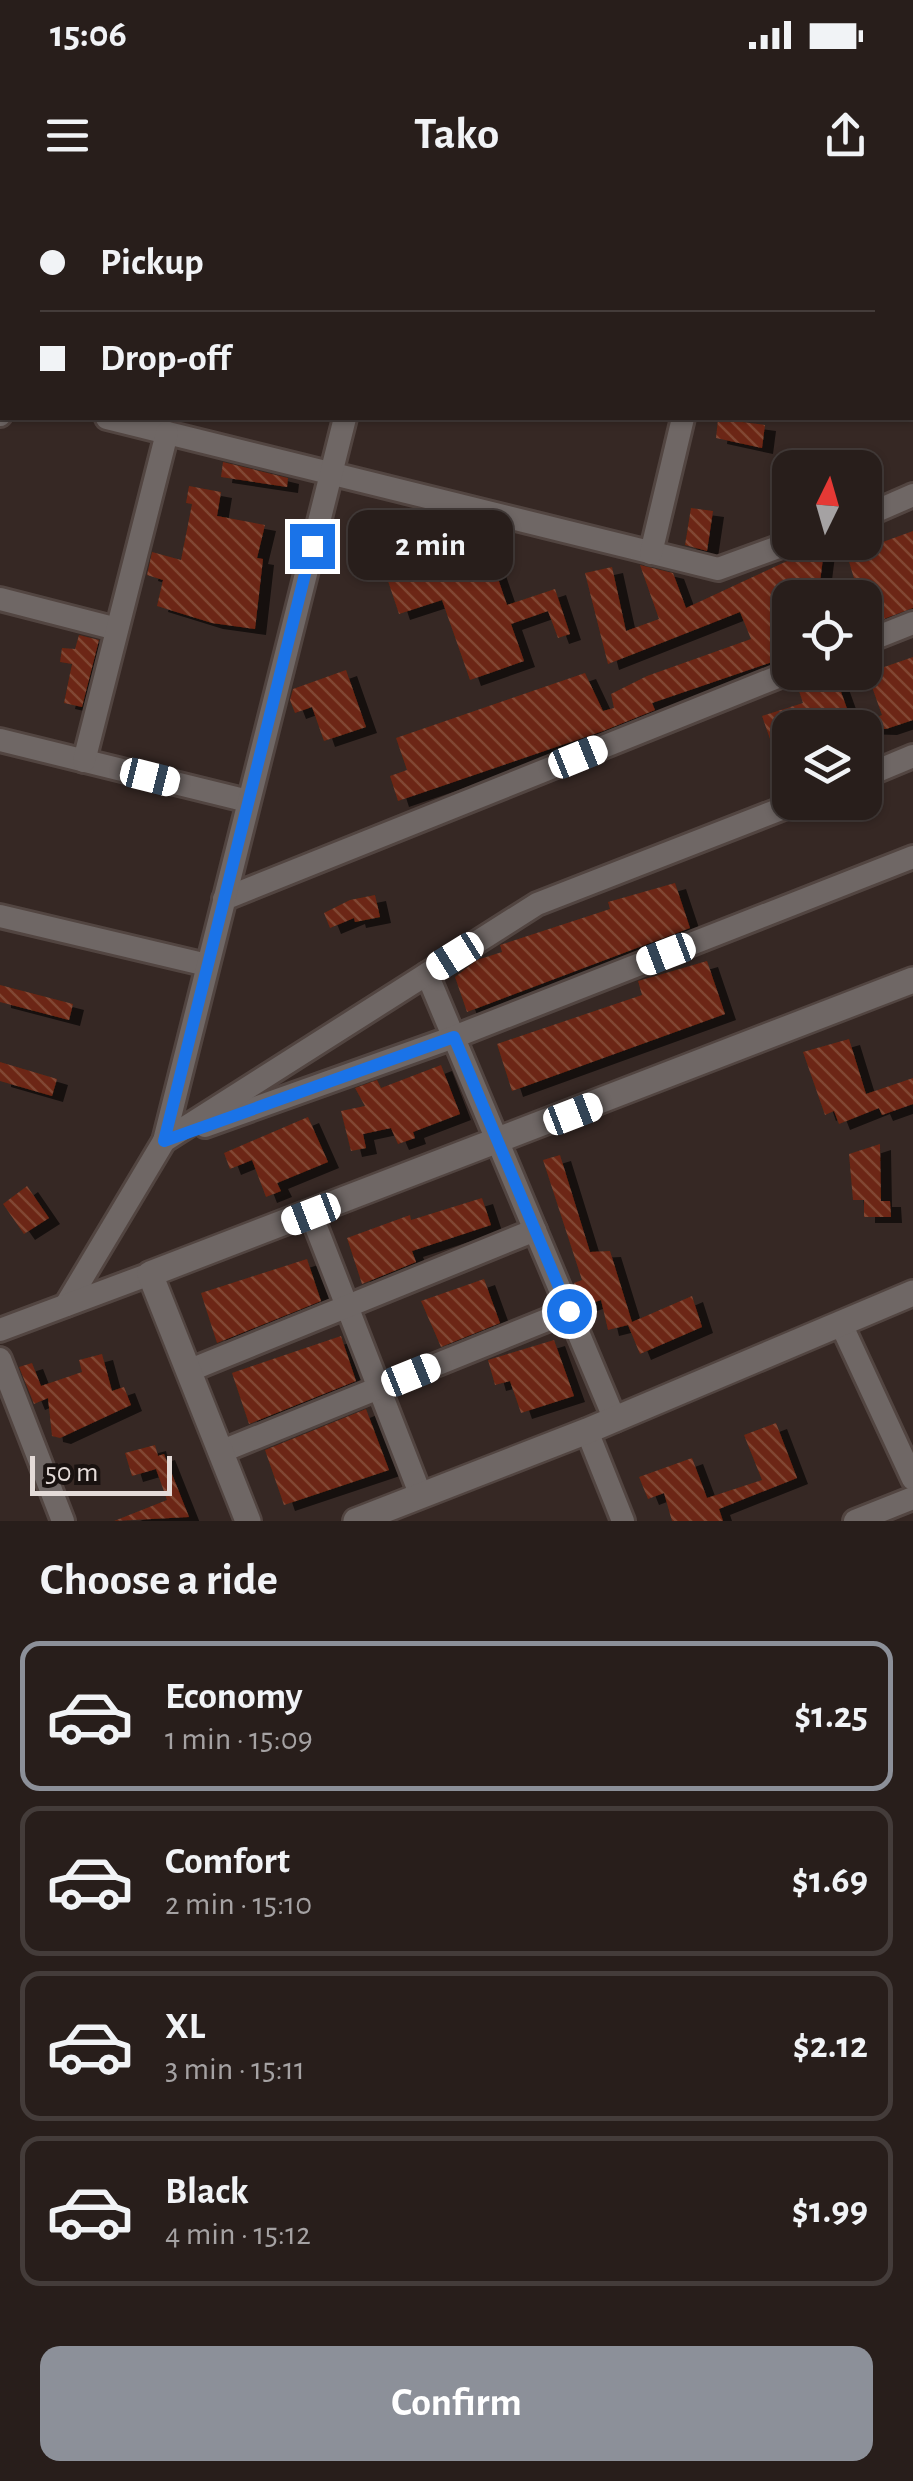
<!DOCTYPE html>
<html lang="en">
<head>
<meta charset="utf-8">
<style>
  body { margin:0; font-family:"Alegreya Sans",sans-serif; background:#302724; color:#f1f3f6; height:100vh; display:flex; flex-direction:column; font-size:38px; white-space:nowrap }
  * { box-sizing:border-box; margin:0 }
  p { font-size:32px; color:#a5a2a3 }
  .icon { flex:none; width:55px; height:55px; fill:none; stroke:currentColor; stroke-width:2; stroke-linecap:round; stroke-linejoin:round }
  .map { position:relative; height:1321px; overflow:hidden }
  .sheet { display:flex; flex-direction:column; background:#281e1b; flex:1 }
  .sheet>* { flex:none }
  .hud { position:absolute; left:0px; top:0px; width:915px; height:220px; box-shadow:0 2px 8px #0004,0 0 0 2px #443c3a; display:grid; align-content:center; height:220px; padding:0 40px; background:#281e1b }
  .needle { width:65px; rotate:5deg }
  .buttons { position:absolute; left:772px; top:250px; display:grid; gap:20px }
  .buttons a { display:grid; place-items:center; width:110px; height:110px; border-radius:20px; background:#281e1b; box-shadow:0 2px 8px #0004,0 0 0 2px #443c3a; font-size:50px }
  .scale { position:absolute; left:30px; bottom:25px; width:142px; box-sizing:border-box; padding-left:10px; border:5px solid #e4dbd8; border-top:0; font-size:28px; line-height:35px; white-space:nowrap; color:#e4dbd8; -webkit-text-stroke:8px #191210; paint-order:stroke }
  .end { position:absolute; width:45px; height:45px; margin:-22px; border:12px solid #1a73e8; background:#fff; box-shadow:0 0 0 5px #fff }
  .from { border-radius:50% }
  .bubble { position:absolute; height:70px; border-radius:20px; background:#281e1b; box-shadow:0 2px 8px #0004,0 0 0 2px #443c3a; font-size:32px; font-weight:600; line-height:70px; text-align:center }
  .car { position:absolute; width:30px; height:60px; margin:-30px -15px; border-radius:12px; box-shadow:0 0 8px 2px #0007; background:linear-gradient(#fff 24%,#345 0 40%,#fff 0 76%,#345 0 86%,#fff 0) }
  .hud b { display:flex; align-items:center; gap:35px; height:95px; font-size:38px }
  .hud b+b { border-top:2px solid #443c3a }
  .hud i { width:25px; height:25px; background:#f1f3f6 }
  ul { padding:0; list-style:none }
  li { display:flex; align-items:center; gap:30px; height:150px; margin:0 20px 15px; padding:0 20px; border:5px solid #443c3a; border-radius:20px }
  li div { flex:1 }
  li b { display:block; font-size:38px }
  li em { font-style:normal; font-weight:600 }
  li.on { border-color:#8c9099 }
  li>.icon { width:90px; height:90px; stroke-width:1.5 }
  h2 { padding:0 40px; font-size:45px; line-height:120px }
  .cta { display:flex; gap:20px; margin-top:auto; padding:20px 40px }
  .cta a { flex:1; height:115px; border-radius:20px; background:#8c9099; color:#fff; font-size:40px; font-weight:600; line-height:115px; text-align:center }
  .status { display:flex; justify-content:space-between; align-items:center; height:70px; padding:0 50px; background:#281e1b; direction:ltr }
  .status svg { height:28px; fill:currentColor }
  header { display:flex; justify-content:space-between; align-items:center; height:130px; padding:0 40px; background:#281e1b; font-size:45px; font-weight:600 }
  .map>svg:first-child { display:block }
</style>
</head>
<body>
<div class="status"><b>15:06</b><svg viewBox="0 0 49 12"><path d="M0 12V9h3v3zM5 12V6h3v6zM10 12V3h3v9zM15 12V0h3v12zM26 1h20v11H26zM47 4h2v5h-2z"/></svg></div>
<header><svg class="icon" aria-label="menu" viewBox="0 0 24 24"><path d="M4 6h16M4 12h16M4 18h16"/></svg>Tako<svg class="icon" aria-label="share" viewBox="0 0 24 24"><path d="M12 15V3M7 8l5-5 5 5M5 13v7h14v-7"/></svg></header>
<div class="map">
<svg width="913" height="1321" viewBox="0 0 913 1321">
  <defs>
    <pattern id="building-back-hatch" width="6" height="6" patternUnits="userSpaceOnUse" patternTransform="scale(2.5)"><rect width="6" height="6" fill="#6c2712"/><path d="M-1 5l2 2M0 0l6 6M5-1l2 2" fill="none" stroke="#814634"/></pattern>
    <filter id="shadow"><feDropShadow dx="11" dy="6" stdDeviation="0" flood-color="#0009"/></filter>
  </defs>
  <rect width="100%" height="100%" fill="#362824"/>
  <g fill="url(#building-back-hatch)" filter="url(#shadow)">
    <path d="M718,219L765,225L762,248L716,238Z"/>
    <path d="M223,262L288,278L287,287L221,277Z"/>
    <path d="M189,286L221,292L217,316L265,325L257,358L263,359L255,429L212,423L157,406L163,380L147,375L152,352L181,360L192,304L186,303Z"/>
    <path d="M691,308L713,311L707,351L685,345Z"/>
    <path d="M480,326L507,405L555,389L570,434L558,438L548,411L511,424L524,461L470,480L442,400L399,414L380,357Z"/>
    <path d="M913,331V408L865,426V398H860L847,355Z"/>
    <path d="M807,342H825L818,398H790V456L652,503L655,510L603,531L398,601L390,576L407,570L396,538L585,473L603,511L614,508L611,494L647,476L751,439L740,412L608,464L585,373L612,367L626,431L659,419L640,365L673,373L686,408L798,356Z"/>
    <path d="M79,435L99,440L82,507L64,503L72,464L60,462L62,448L75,449Z"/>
    <path d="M913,457V520L886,529L854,528L882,515L867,473Z"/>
    <path d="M346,470L366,527L324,541L312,507L295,513L290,500L293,489Z"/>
    <path d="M836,478L854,528H790V535L771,542L762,516L803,503L799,491Z"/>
    <path d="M675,683L690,728L467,812L455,777L477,760L502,752L500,745L610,709L608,702Z"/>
    <path d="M375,695L380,717L355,722L354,718L330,728L324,713L350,700Z"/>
    <path d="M707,761L725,814L512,891L497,844L642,795L638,781Z"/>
    <path d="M0,785L73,804L69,820L0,802Z"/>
    <path d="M849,839L866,894L913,878V904L882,915L879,908L839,924L834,911L825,915L803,852Z"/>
    <path d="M0,862L57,879L52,896L0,881Z"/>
    <path d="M441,865L460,914L413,932L415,938L398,944L391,928L363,934L366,948L351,951L341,911L365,906L355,888L377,880L381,888Z"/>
    <path d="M308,917L328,962L277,983L281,991L266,997L252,960L230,969L224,953Z"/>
    <path d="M880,944L881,1001H890L891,1017H864V1000H853L849,954Z"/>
    <path d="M560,955L590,1052L610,1051L632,1122L692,1096L702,1127L640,1154L628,1125L608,1130L601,1100L583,1106L574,1083L582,1080L543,960Z"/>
    <path d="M27,986L49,1018L24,1034L3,1004Z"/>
    <path d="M482,998L491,1025L412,1051L416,1062L362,1084L347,1038L410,1015L411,1020Z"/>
    <path d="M307,1059L321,1101L217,1143L201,1093Z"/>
    <path d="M484,1079L500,1123L441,1147L421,1101Z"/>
    <path d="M341,1136L356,1181L249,1224L232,1173Z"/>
    <path d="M554,1140L574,1196L521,1213L510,1181L495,1185L488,1160Z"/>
    <path d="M102,1154L112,1191L124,1187L131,1205L60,1238L52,1236L48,1198L34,1204L19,1167L32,1163L41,1186L82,1172L79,1160Z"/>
    <path d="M366,1209L389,1270L284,1305L265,1250Z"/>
    <path d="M776,1223L797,1278L719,1309L723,1321H672L664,1293L648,1299L639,1277L692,1258L707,1298L762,1280L744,1235Z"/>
    <path d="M155,1245L158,1256L164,1254L189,1317L114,1321L167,1300L156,1269L132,1276L125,1253Z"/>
  </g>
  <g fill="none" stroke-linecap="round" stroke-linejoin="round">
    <g stroke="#524541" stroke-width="28">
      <g id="minor">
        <path d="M456,0L466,2"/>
        <path d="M50,2V0"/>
        <path d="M399,2V0"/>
        <path d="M733,2V0"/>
        <path d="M912,106H913"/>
        <path d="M0,215L2,205"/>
        <path d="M107,218L718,369L792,342"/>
        <path d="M865,316L913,295"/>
        <path d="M651,353L683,218"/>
        <path d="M0,399L117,429"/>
        <path d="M865,442L913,423"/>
        <path d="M0,540L248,601"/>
        <path d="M84,561L167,233"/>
        <path d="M865,576L913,556"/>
        <path d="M224,699L790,472"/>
        <path d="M0,716L207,765"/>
        <path d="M427,774L615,1220"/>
        <path d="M205,926L454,837L913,657"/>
        <path d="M164,941L345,218"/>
        <path d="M311,1014L421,1296"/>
        <path d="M66,1105L164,941L537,704L799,602"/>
        <path d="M841,1124L913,1279"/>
        <path d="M0,1130L150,1074"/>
        <path d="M0,1159L63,1321"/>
        <path d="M188,1171L535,1030"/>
        <path d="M587,1231L623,1321"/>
        <path d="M220,1252L569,1111"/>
        <path d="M855,1321L913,1298"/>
      </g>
    </g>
    <g stroke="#524541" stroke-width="30">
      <g id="tertiary">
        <path d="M248,1321L150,1074L913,780"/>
        <path d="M356,1321L587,1231L913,1093"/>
      </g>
    </g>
    <use href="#minor" stroke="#6f6765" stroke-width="22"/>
    <use href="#tertiary" stroke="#6f6765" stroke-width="25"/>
  </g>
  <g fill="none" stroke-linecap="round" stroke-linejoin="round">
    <path stroke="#1a73e8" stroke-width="12" d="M312,346L164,941L454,837L569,1111"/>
  </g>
</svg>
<div class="buttons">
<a><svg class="needle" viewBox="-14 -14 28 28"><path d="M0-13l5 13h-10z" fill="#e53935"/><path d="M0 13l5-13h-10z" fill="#a5a2a3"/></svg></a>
<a><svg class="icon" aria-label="locate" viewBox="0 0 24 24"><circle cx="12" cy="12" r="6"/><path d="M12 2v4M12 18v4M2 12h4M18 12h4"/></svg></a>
<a><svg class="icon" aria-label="layers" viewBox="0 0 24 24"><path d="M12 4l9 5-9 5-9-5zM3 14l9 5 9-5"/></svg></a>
</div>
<div class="scale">50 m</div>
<i class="end from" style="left:569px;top:1111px"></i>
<i class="end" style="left:312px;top:346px"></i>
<div class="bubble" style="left:348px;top:310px;width:165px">2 min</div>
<i class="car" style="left:578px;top:557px;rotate:68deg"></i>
<i class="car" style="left:150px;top:577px;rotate:104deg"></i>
<i class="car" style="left:666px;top:754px;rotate:249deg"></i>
<i class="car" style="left:455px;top:756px;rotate:238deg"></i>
<i class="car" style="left:573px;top:914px;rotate:69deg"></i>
<i class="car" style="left:311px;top:1014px;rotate:249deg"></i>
<i class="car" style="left:411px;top:1175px;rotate:68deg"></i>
<div class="hud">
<b><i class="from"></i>Pickup</b>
<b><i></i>Drop-off</b>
</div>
</div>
<section class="sheet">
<h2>Choose a ride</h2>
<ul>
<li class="on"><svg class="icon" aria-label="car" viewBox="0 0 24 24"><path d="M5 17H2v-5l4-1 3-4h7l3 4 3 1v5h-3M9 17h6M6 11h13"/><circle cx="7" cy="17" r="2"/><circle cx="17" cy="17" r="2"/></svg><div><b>Economy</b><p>1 min · 15:09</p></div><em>$1.25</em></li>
<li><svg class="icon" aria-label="car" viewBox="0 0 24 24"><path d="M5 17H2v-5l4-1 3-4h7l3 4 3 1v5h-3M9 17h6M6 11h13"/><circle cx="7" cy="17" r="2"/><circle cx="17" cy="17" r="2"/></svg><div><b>Comfort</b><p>2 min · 15:10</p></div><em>$1.69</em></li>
<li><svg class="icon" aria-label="car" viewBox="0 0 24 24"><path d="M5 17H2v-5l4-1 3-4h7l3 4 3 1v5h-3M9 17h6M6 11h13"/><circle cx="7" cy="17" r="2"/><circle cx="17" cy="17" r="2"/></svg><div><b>XL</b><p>3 min · 15:11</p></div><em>$2.12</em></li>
<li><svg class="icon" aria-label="car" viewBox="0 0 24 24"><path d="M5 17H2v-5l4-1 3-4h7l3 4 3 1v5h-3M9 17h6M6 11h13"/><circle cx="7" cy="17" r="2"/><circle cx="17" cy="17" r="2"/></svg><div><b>Black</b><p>4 min · 15:12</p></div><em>$1.99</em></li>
</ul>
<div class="cta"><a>Confirm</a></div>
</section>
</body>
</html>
